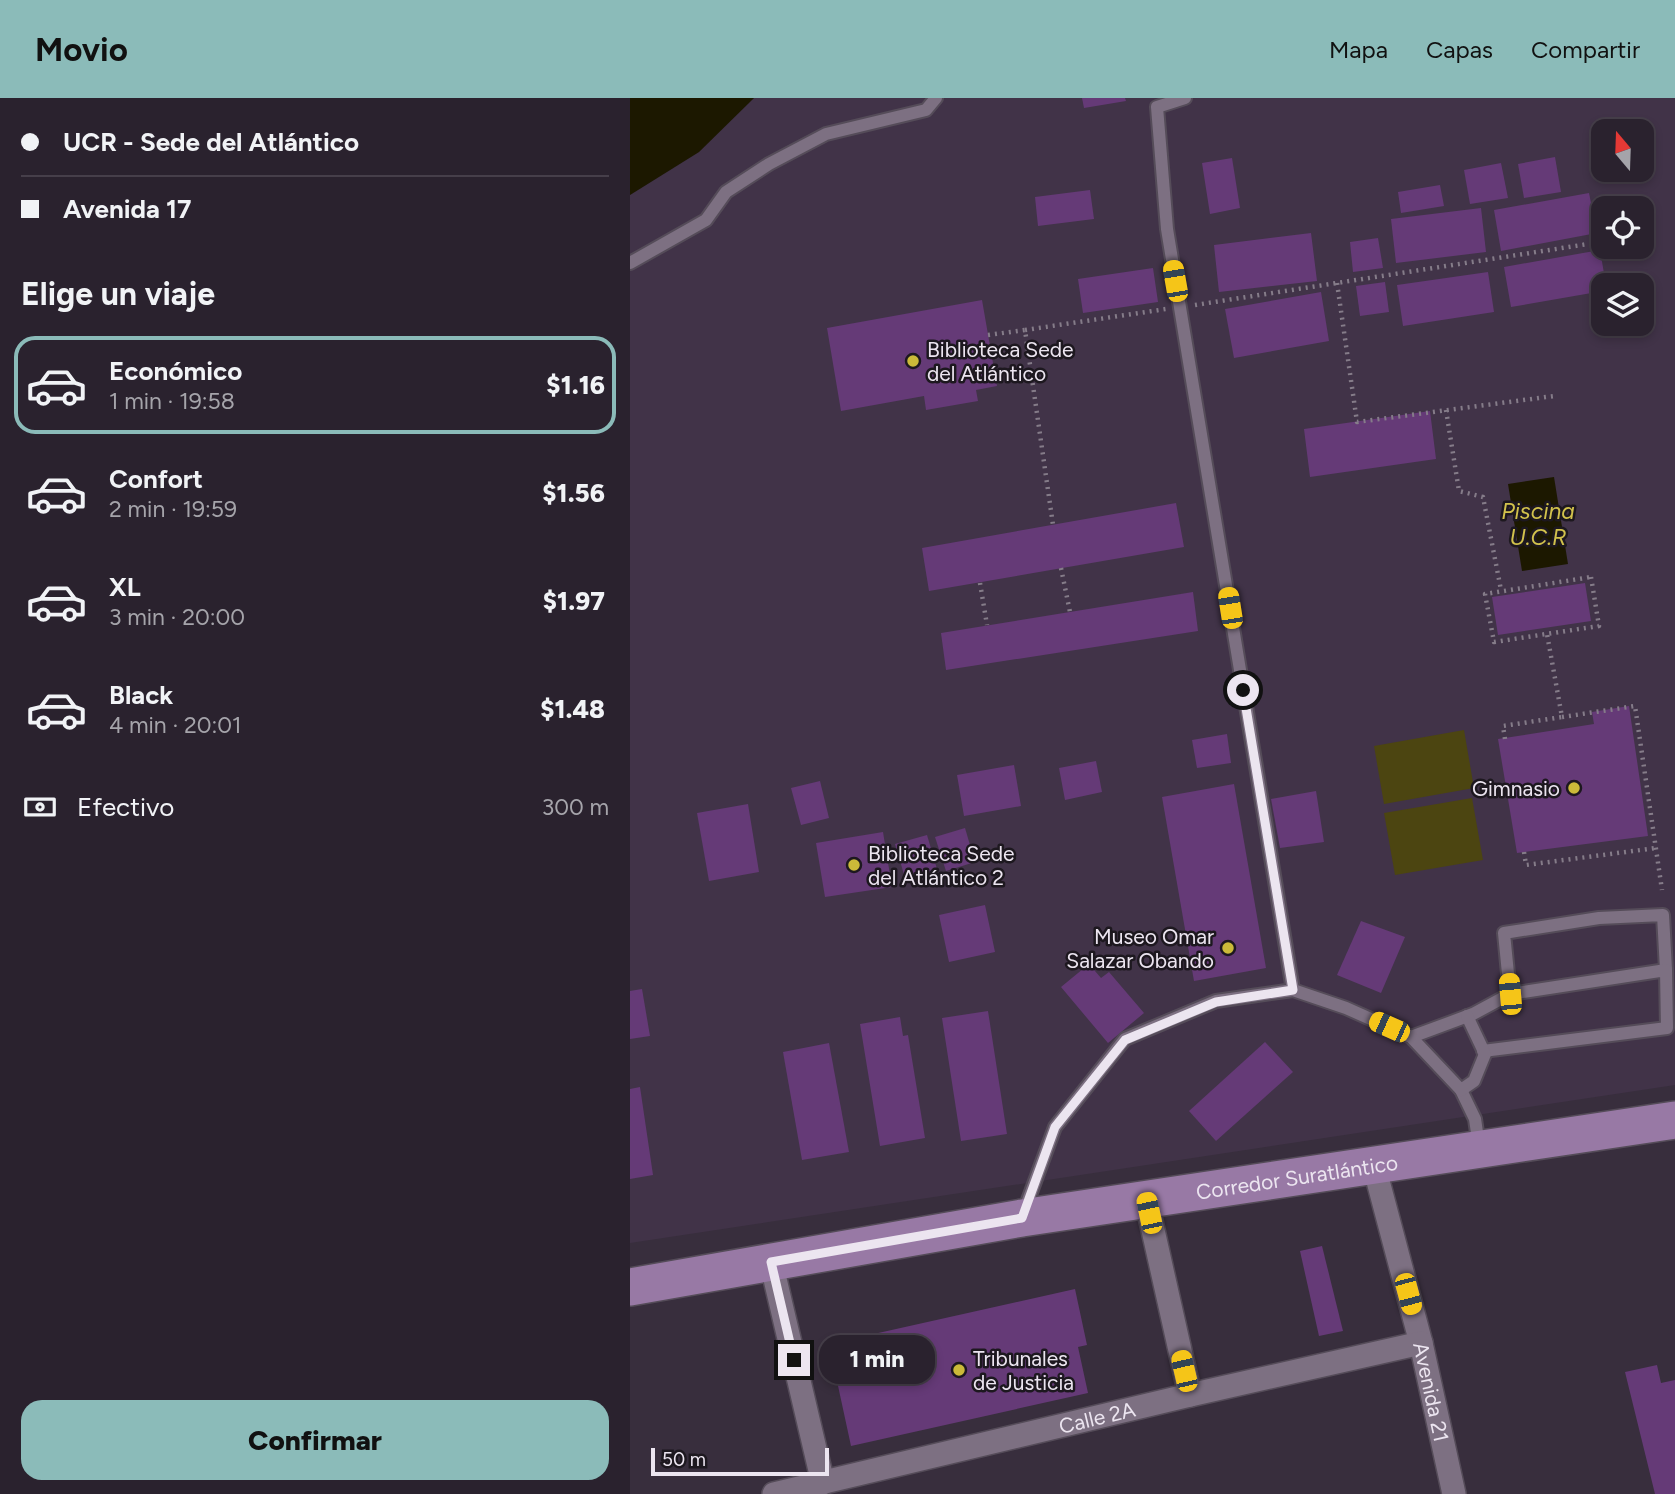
<!DOCTYPE html>
<html lang="es">
<head>
<meta charset="utf-8">
<style>
  body { margin:0; font-family:Figtree,sans-serif; background:#362f3a; color:#f1f3f6; height:100vh; display:flex; flex-direction:column; font-size:26px; white-space:nowrap }
  * { box-sizing:border-box; margin:0 }
  p { font-size:23px; color:#a5a4aa }
  .icon { flex:none; width:38px; height:38px; fill:none; stroke:currentColor; stroke-width:2; stroke-linecap:round; stroke-linejoin:round }
  .map { position:relative; flex:1; overflow:hidden }
  .drawer { display:flex; flex-direction:column; background:#2a222e; width:630px }
  .drawer>* { flex:none }
  .hud { display:grid; align-content:center; height:154px; padding:0 21px; background:#2a222e }
  .needle { width:46px; rotate:341deg }
  .buttons { position:absolute; left:961px; top:21px; display:grid; gap:14px }
  .buttons a { display:grid; place-items:center; width:63px; height:63px; border-radius:14px; background:#2a222e; box-shadow:0 4px 10px #0003,0 0 0 2px #463f4a; font-size:35px }
  .scale { position:absolute; left:21px; bottom:18px; width:178px; box-sizing:border-box; padding-left:7px; border:4px solid #ece5f0; border-top:0; font-size:19px; line-height:24px; white-space:nowrap; color:#ece5f0; -webkit-text-stroke:5px #1d181f; paint-order:stroke }
  .end { position:absolute; width:32px; height:32px; margin:-16px; border:9px solid #ece5f0; background:#111; box-shadow:0 0 0 4px #111 }
  .from { border-radius:50% }
  .bubble { position:absolute; height:49px; border-radius:21px; background:#2a222e; box-shadow:0 4px 10px #0003,0 0 0 2px #463f4a; font-size:23px; font-weight:800; line-height:49px; text-align:center }
  .car { position:absolute; width:21px; height:42px; margin:-21px -10px; border-radius:9px; box-shadow:0 0 5px 2px #0007; background:linear-gradient(#f5c518 24%,#345 0 40%,#f5c518 0 76%,#345 0 86%,#f5c518 0) }
  .hud b { display:flex; align-items:center; gap:24px; height:66px; font-size:26px }
  .hud b+b { border-top:2px solid #463f4a }
  .hud i { width:18px; height:18px; background:#f1f3f6 }
  ul { padding:0; list-style:none }
  li { display:flex; align-items:center; gap:21px; height:98px; margin:0 14px 10px; padding:0 7px; border:4px solid transparent; border-radius:21px }
  li div { flex:1 }
  li b { display:block; font-size:26px }
  li em { font-style:normal; font-weight:800 }
  li.active { border-color:#8bbbb9 }
  li>.icon { width:63px; height:63px; stroke-width:1.5 }
  h2 { padding:0 21px; font-size:32px; line-height:84px }
  .pay { display:flex; align-items:center; gap:18px; height:77px; padding:0 21px; font-size:26px }
  .pay p { margin-inline-start:auto }
  .primary-button { display:flex; gap:14px; margin-top:auto; padding:14px 21px }
  .primary-button a { flex:1; height:80px; border-radius:21px; background:#8bbbb9; color:#111; font-size:28px; font-weight:800; line-height:80px; text-align:center }
  header { display:flex; align-items:center; gap:42px; box-sizing:border-box; height:98px; padding:0 35px; background:#8bbbb9; color:#111 }
  header strong { font-size:33px }
  nav { display:flex; gap:38px; margin-inline-start:auto; font-size:24px }
  main { display:flex; flex:1; min-height:0 }
  .map>svg:first-child { display:block }
</style>
</head>
<body>
<header>
<strong>Movio</strong>
<nav><a>Mapa</a><a>Capas</a><a>Compartir</a></nav>
</header>
<main>
<section class="drawer">
<div class="hud">
<b><i class="from"></i>UCR - Sede del Atlántico</b>
<b><i></i>Avenida 17</b>
</div>
<h2>Elige un viaje</h2>
<ul>
<li class="active"><svg class="icon" aria-label="car" viewBox="0 0 24 24"><path d="M5 17H2v-5l4-1 3-4h7l3 4 3 1v5h-3M9 17h6M6 11h13"/><circle cx="7" cy="17" r="2"/><circle cx="17" cy="17" r="2"/></svg><div><b>Económico</b><p>1 min · 19:58</p></div><em>$1.16</em></li>
<li><svg class="icon" aria-label="car" viewBox="0 0 24 24"><path d="M5 17H2v-5l4-1 3-4h7l3 4 3 1v5h-3M9 17h6M6 11h13"/><circle cx="7" cy="17" r="2"/><circle cx="17" cy="17" r="2"/></svg><div><b>Confort</b><p>2 min · 19:59</p></div><em>$1.56</em></li>
<li><svg class="icon" aria-label="car" viewBox="0 0 24 24"><path d="M5 17H2v-5l4-1 3-4h7l3 4 3 1v5h-3M9 17h6M6 11h13"/><circle cx="7" cy="17" r="2"/><circle cx="17" cy="17" r="2"/></svg><div><b>XL</b><p>3 min · 20:00</p></div><em>$1.97</em></li>
<li><svg class="icon" aria-label="car" viewBox="0 0 24 24"><path d="M5 17H2v-5l4-1 3-4h7l3 4 3 1v5h-3M9 17h6M6 11h13"/><circle cx="7" cy="17" r="2"/><circle cx="17" cy="17" r="2"/></svg><div><b>Black</b><p>4 min · 20:01</p></div><em>$1.48</em></li>
</ul>
<div class="pay"><svg class="icon" aria-label="cash" viewBox="0 0 24 24"><path d="M3 7h18v10H3z"/><circle cx="12" cy="12" r="2"/></svg>Efectivo<p>300 m</p></div>
<div class="primary-button"><a>Confirmar</a></div>
</section>
<div class="map">
<svg width="1045" height="1396" viewBox="0 0 1045 1396">
  <rect width="100%" height="100%" fill="#382e3d"/>
  <path fill="#413348" fill-rule="evenodd" d="M124,0H1045V987L0,1145V97L69,54ZM973,33H1012V72H973ZM973,110H1012V149H973ZM973,187H1012V226H973Z"/>
  <g fill="#4c4511">
    <path d="M834,632L844,690L754,706L744,648Z"/>
    <path d="M842,700L853,762L765,777L754,715Z"/>
  </g>
  <g fill="#1c1800">
    <path d="M0,0H124L69,54L0,97Z"/>
    <path d="M924,379L938,466L892,473L878,386Z"/>
  </g>
  <g fill="#653a77">
    <path d="M452,0H495L496,3L454,10Z"/>
    <path d="M925,59L931,94L894,100L888,66Z"/>
    <path d="M602,60L610,110L580,116L572,65Z"/>
    <path d="M871,65L878,100L840,106L834,72Z"/>
    <path d="M810,87L814,108L771,115L768,94Z"/>
    <path d="M460,92L464,121L408,128L405,99Z"/>
    <path d="M959,95L967,135L871,153L864,112Z"/>
    <path d="M851,110L856,154L766,165L761,121Z"/>
    <path d="M681,135L687,183L589,194L584,147Z"/>
    <path d="M748,140L753,170L723,174L720,144Z"/>
    <path d="M970,152L976,187H973V193L881,209L874,169Z"/>
    <path d="M523,170L528,204L453,215L448,181Z"/>
    <path d="M858,174L864,214L773,228L767,187Z"/>
    <path d="M755,184L759,214L730,218L726,188Z"/>
    <path d="M691,194L699,243L604,260L595,211Z"/>
    <path d="M352,202L367,288L346,292L348,303L296,312L294,298L211,313L197,230Z"/>
    <path d="M800,313L806,361L680,379L674,331Z"/>
    <path d="M546,405L554,449L299,493L292,450Z"/>
    <path d="M955,485L961,523L868,537L862,499Z"/>
    <path d="M563,494L568,533L316,572L311,535Z"/>
    <path d="M999,608L1018,738L887,755L868,641L964,626L962,614Z"/>
    <path d="M597,636L601,665L567,670L562,642Z"/>
    <path d="M466,663L472,694L435,702L429,670Z"/>
    <path d="M384,667L391,708L334,718L327,677Z"/>
    <path d="M190,683L199,720L171,727L161,690Z"/>
    <path d="M604,686L636,870L564,883L532,699Z"/>
    <path d="M686,693L694,744L650,750L641,701Z"/>
    <path d="M118,706L129,774L79,783L67,715Z"/>
    <path d="M335,730L345,764L316,773L305,739Z"/>
    <path d="M253,734L262,789L195,799L186,745Z"/>
    <path d="M297,737L307,771L275,780L265,746Z"/>
    <path d="M355,807L365,854L319,864L309,817Z"/>
    <path d="M731,823L775,839L751,895L707,877Z"/>
    <path d="M459,866L471,880L479,874L514,915L478,945L431,889Z"/>
    <path d="M12,891L20,938L0,941V893Z"/>
    <path d="M358,913L377,1036L331,1043L312,920Z"/>
    <path d="M270,919L273,938L278,937L295,1040L250,1048L230,926Z"/>
    <path d="M635,944L663,974L586,1043L559,1013Z"/>
    <path d="M199,945L219,1054L172,1062L153,954Z"/>
    <path d="M10,989L23,1077L0,1081V991Z"/>
    <path d="M692,1148L713,1233L689,1238L670,1153Z"/>
    <path d="M445,1191L457,1247L448,1249L458,1295L221,1348L199,1246Z"/>
    <path d="M1027,1267L1031,1285L1045,1282V1396H1025L995,1274Z"/>
  </g>
  <g fill="none" stroke-linecap="round" stroke-linejoin="round">
    <g stroke="#554c59" stroke-width="16">
      <g id="service">
        <path d="M555,0L527,9L537,131L663,892"/>
        <path d="M0,165L76,122L96,94L139,66L196,36L296,12L306,0"/>
        <path d="M781,939L843,916L880,896L874,835L969,820L1033,817L1036,872"/>
        <path d="M853,953L1037,930L1036,872L880,896"/>
        <path d="M831,992L845,1021L849,1048"/>
        <path d="M393,1116L425,1029L495,941L586,903L663,892L716,910L781,939L831,992L844,983L855,956L837,918"/>
      </g>
    </g>
    <g stroke="#554c59" stroke-width="26">
      <g id="minor">
        <path id="s1" d="M744,1068L791,1245L824,1396"/>
        <path d="M516,1101L560,1297"/>
        <path d="M141,1164L193,1385"/>
        <path id="s2" d="M144,1396L560,1297L791,1245"/>
      </g>
    </g>
    <g stroke="#554c59" stroke-width="40">
      <g id="primary">
        <path id="s3" d="M0,1189L392,1120L1045,1022"/>
      </g>
    </g>
    <g stroke="#857c89" stroke-width="4.5" stroke-dasharray="2 5" stroke-linecap="butt">
      <path d="M707,185L727,324L924,298"/>
      <path d="M565,207L958,146"/>
      <path d="M395,232L536,211"/>
      <path d="M358,237L395,232L423,427"/>
      <path d="M816,312L829,393L853,399L871,492"/>
      <path d="M431,470L440,514"/>
      <path d="M961,479L969,528L864,544L855,496Z"/>
      <path d="M350,485L357,527"/>
      <path d="M932,619L1005,608L1032,792"/>
      <path d="M875,641L873,628L932,619L917,536"/>
      <path d="M894,754L896,767L1026,750"/>
    </g>
    <use href="#service" stroke="#7d7082" stroke-width="12"/>
    <use href="#minor" stroke="#7d7082" stroke-width="23"/>
    <use href="#primary" stroke="#9879a5" stroke-width="37"/>
  </g>
  <g fill="none" stroke-linecap="round" stroke-linejoin="round">
    <path stroke="#ece5f0" stroke-width="9" d="M164,1262L141,1164L392,1120L425,1029L495,942L586,904L663,892L613,592"/>
  </g>
  <g fill="#cbba39" stroke="#1d181f" stroke-width="2.5">
    <circle cx="283" cy="263" r="7"/>
    <circle cx="944" cy="690" r="7"/>
    <circle cx="224" cy="767" r="7"/>
    <circle cx="598" cy="850" r="7"/>
    <circle cx="329" cy="1272" r="7"/>
  </g>
  <g text-anchor="middle" dominant-baseline="central" stroke-width="5" stroke-linejoin="round" paint-order="stroke">
    <g font-size="21" fill="#ece5f0" stroke="#1d181f" text-anchor="start">
      <text x="297" y="251">Biblioteca Sede<tspan x="297" dy="24">del Atlántico</tspan></text>
      <text x="930" y="690" text-anchor="end">Gimnasio</text>
      <text x="238" y="755">Biblioteca Sede<tspan x="238" dy="24">del Atlántico 2</tspan></text>
      <text x="584" y="838" text-anchor="end">Museo Omar<tspan x="584" dy="24">Salazar Obando</tspan></text>
      <text x="343" y="1260">Tribunales<tspan x="343" dy="24">de Justicia</tspan></text>
    </g>
    <g font-size="21" fill="#ece5f0" stroke="#1d181f">
      <text stroke="none"><textPath href="#s3" startOffset="676">Corredor Suratlántico</textPath></text>
      <text stroke="none"><textPath href="#s1" startOffset="233">Avenida 21</textPath></text>
      <text stroke="none"><textPath href="#s2" startOffset="332">Calle 2A</textPath></text>
    </g>
    <g font-size="23" font-style="italic" fill="#d2c24c" stroke="#1d181f">
      <text x="908" y="413">Piscina<tspan x="908" dy="26">U.C.R</tspan></text>
    </g>
  </g>
</svg>
<div class="buttons">
<a><svg class="needle" viewBox="-14 -14 28 28"><path d="M0-13l5 13h-10z" fill="#e53935"/><path d="M0 13l5-13h-10z" fill="#a5a4aa"/></svg></a>
<a><svg class="icon" aria-label="locate" viewBox="0 0 24 24"><circle cx="12" cy="12" r="6"/><path d="M12 2v4M12 18v4M2 12h4M18 12h4"/></svg></a>
<a><svg class="icon" aria-label="layers" viewBox="0 0 24 24"><path d="M12 4l9 5-9 5-9-5zM3 14l9 5 9-5"/></svg></a>
</div>
<div class="scale">50 m</div>
<i class="end from" style="left:613px;top:592px"></i>
<i class="end" style="left:164px;top:1262px"></i>
<div class="bubble" style="left:189px;top:1237px;width:116px">1 min</div>
<i class="car" style="left:545px;top:183px;rotate:350deg"></i>
<i class="car" style="left:600px;top:510px;rotate:351deg"></i>
<i class="car" style="left:880px;top:896px;rotate:355deg"></i>
<i class="car" style="left:759px;top:929px;rotate:294deg"></i>
<i class="car" style="left:519px;top:1115px;rotate:348deg"></i>
<i class="car" style="left:778px;top:1196px;rotate:165deg"></i>
<i class="car" style="left:554px;top:1273px;rotate:347deg"></i>
</div>
</main>
</body>
</html>
